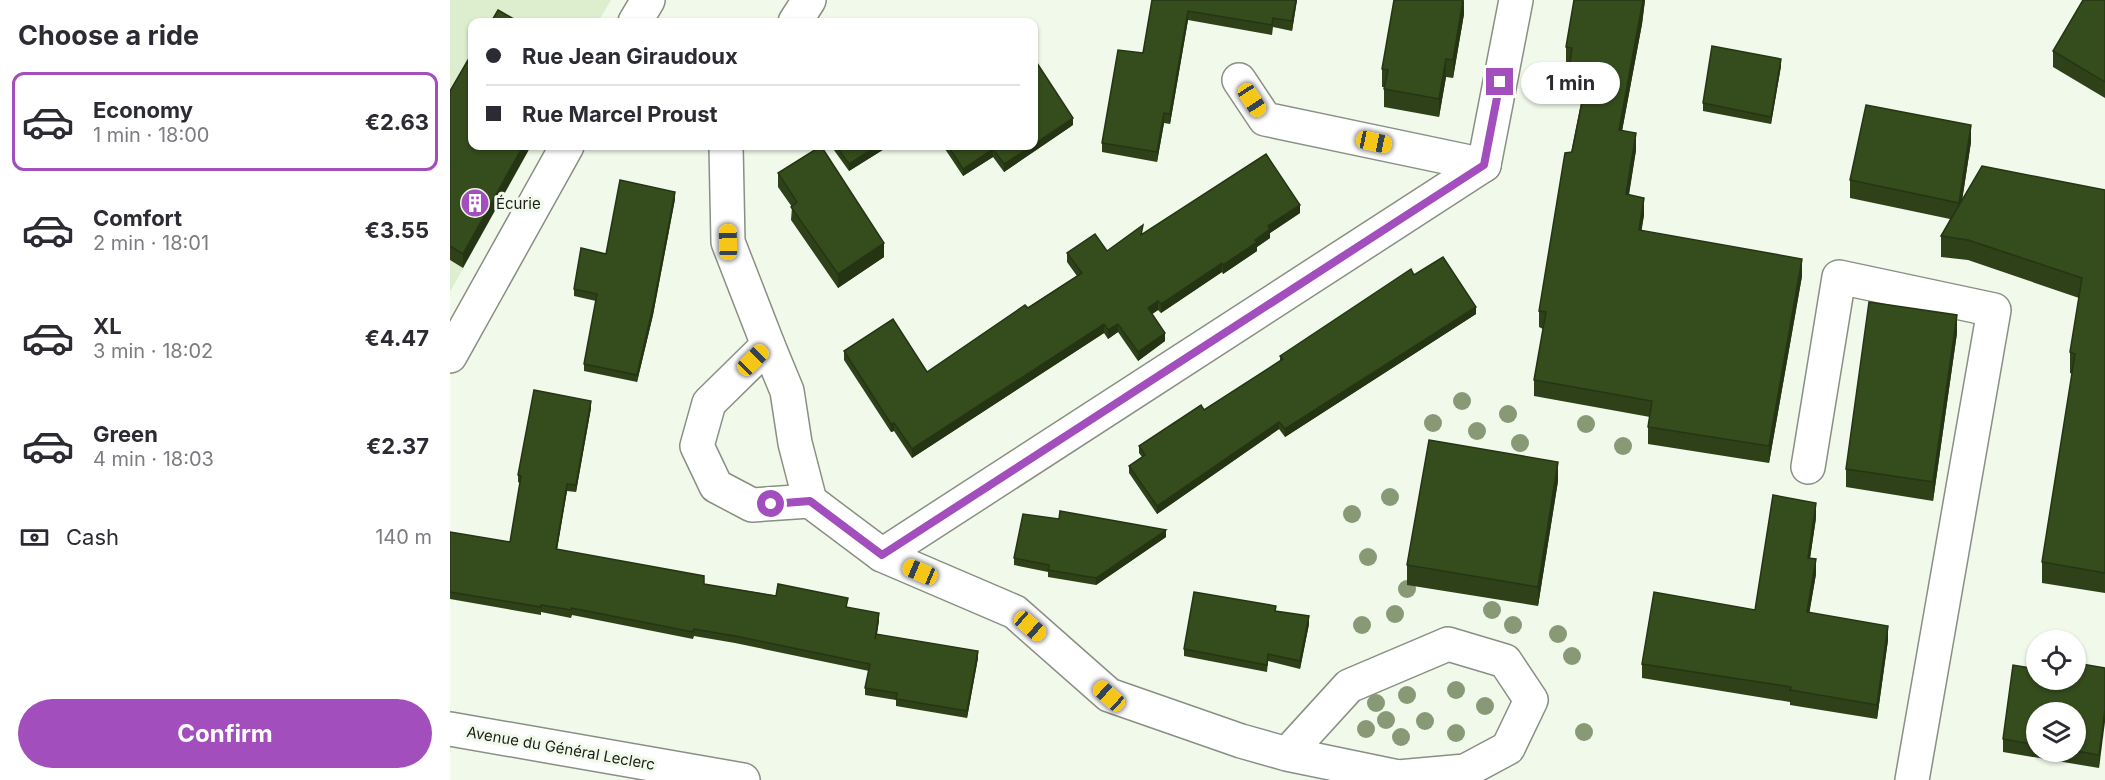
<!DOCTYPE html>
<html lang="en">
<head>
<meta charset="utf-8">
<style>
  body { margin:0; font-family:Inter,sans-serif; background:#f2f2f3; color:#2b2b33; height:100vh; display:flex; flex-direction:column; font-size:22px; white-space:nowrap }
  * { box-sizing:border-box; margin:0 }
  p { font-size:20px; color:#7c7c81 }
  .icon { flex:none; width:33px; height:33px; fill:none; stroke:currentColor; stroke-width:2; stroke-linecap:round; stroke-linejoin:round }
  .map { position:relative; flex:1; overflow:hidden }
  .details { display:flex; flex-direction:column; background:#fff; width:450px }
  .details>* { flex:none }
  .top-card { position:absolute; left:18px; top:18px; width:570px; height:132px; border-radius:12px; box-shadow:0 2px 4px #0004; display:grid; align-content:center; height:132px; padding:0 18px; background:#fff }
  .tools { position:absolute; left:1576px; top:630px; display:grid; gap:12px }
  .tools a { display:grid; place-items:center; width:60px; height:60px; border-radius:50%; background:#fff; box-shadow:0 2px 4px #0004; font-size:30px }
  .end { position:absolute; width:27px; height:27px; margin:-14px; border:8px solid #a34ebd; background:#fff; box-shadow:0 0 0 3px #fff }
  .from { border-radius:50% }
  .bubble { position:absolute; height:42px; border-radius:21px; background:#fff; box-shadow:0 2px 4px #0004; font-size:20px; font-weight:700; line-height:42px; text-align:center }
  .car { position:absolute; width:18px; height:36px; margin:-18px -9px; border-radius:8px; box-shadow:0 0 4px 2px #0007; background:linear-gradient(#f5c518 24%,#345 0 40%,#f5c518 0 76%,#345 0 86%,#f5c518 0) }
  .top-card b { display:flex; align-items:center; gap:21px; height:57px; font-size:22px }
  .top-card b+b { border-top:2px solid #e1e1e2 }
  .top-card i { width:15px; height:15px; background:#2b2b33 }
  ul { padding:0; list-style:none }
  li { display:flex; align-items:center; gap:18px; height:99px; margin:0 12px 9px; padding:0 6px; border:3px solid transparent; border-radius:12px }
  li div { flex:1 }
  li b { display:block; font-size:22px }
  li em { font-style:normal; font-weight:700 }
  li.current { border-color:#a34ebd }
  li>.icon { width:54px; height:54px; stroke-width:1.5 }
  h2 { padding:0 18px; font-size:27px; line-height:72px }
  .pay { display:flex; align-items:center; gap:15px; height:66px; padding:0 18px; font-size:22px }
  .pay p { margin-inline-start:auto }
  .primary-button { display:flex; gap:12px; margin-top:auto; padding:12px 18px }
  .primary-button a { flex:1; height:69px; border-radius:36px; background:#a34ebd; color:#fff; font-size:24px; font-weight:700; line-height:69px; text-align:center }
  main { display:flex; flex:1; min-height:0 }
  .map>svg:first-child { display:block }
</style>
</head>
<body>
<main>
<section class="details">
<h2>Choose a ride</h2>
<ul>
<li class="current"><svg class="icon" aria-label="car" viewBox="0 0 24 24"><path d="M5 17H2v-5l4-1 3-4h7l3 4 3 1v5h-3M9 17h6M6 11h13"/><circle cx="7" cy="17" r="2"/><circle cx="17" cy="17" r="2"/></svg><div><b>Economy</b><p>1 min · 18:00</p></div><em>€2.63</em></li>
<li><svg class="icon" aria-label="car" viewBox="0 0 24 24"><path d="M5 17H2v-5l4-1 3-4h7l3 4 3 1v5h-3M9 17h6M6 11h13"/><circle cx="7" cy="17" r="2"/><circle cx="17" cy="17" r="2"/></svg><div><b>Comfort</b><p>2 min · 18:01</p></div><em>€3.55</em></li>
<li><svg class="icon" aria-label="car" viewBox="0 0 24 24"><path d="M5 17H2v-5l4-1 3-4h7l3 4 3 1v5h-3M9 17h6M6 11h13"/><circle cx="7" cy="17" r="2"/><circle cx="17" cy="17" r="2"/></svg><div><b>XL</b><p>3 min · 18:02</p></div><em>€4.47</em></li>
<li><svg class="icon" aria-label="car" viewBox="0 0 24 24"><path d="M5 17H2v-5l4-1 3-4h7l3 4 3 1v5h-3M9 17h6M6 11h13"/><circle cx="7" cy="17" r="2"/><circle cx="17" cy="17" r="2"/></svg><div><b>Green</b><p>4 min · 18:03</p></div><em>€2.37</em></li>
</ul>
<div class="pay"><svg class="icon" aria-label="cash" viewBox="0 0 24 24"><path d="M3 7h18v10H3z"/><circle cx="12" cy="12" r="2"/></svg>Cash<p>140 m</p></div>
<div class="primary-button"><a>Confirm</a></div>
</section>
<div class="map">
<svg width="1655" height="780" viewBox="0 0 1655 780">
  <rect width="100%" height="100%" fill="#f1f9eb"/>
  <path fill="#dceece" d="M0,0H161L148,22H22V146H81L0,292Z"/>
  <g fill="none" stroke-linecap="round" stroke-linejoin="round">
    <g stroke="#898f84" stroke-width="36">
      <g id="minor">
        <path d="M185,22L198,0"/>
        <path d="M345,22L359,0"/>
        <path d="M789,80L815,119L1034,165"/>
        <path d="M276,146L278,242L318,345L259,403L247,446L266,486L302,505L360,501L432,555L565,612L659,695L791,741L837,754L948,777L1015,771L1058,748L1081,700L1055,661L998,644L899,686L837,754"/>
        <path d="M318,345L337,391L345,443L360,501"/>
        <path d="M0,356L117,146"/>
        <path d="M1358,467L1389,277L1544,310L1462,780"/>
        <path d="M432,555L1034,165L1066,0"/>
      </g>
    </g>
    <g stroke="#898f84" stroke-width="36">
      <path id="major" d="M0,729L293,780"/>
    </g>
    <use href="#minor" stroke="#fff" stroke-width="33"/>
    <use href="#major" stroke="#fff" stroke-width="33"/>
  </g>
  <g fill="#879975">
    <circle cx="1012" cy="401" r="9"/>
    <circle cx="1058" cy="414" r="9"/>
    <circle cx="983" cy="423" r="9"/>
    <circle cx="1136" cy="424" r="9"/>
    <circle cx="1027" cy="431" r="9"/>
    <circle cx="1070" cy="443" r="9"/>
    <circle cx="1173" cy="446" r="9"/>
    <circle cx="940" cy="497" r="9"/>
    <circle cx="902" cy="514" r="9"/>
    <circle cx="918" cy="557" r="9"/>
    <circle cx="957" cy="589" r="9"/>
    <circle cx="1042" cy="610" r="9"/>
    <circle cx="945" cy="614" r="9"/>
    <circle cx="912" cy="625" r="9"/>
    <circle cx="1063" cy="625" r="9"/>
    <circle cx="1108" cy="634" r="9"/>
    <circle cx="1122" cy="656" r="9"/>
    <circle cx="1006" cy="690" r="9"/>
    <circle cx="957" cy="695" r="9"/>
    <circle cx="926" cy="703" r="9"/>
    <circle cx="1035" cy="706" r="9"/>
    <circle cx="936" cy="720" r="9"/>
    <circle cx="975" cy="721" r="9"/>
    <circle cx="916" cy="729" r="9"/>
    <circle cx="1134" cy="732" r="9"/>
    <circle cx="1006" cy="733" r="9"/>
    <circle cx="951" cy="737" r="9"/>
  </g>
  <g fill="#2e4119" fill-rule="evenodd">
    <path d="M702,0H847L842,31L823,27L822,35L738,20L720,124L714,123L707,162L652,152V143L693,53Z"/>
    <path d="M1014,0V14L1003,78L996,77L989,117L934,107V87H932V69Z"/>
    <path d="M1124,0H1195L1192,24L1172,131L1186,150L1179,195L1194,215L1191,231L1352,276L1319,463L1198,444V427L1200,417L1084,396V380L1093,329L1089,327V311L1131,103L1117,101V84L1120,64H1116V47Z"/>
    <path d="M1655,0V98L1603,67V51Z"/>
    <path d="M22,53L13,268L0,260V91Z"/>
    <path d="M1331,66L1321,124L1253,111V103Z"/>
    <path d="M623,125L554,172L543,157L513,176L493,146H584Z"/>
    <path d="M1521,142L1512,200L1655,190V593L1592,583V562L1622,374L1620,373V352L1629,298L1518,260L1491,257V236L1500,219L1400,198V180Z"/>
    <path d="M381,146H439L399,171Z"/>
    <path d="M328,173L434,257L388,288L341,220L342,207L328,187Z"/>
    <path d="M225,199L203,315L187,382L134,371V364L146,301L124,296V289L156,254Z"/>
    <path d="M850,213L820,233V238L807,247V251L773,274L772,272L711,313L708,310L702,314L715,341L688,361L668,332L658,339L654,333L462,458L444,431L441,432L394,360V351L477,372L627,276L617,262V253L657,251L693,234Z"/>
    <path d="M964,275L1026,314L835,437L829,429L707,514L679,473V466L692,457L689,453V446L754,410L830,361V356Z"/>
    <path d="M1507,333L1483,501L1396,487V469Z"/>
    <path d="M141,408L126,492L117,491L107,549L254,584L398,607L429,620L427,634L528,658L517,718L446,706V700L415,695V688L419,671L285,643L244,636L243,639L122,615L121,618L91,612V615L0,599V532L60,542L70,483L68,482V475Z"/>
    <path d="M1108,481L1088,606L957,585V565Z"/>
    <path d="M1366,518L1360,558L1366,574L1359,613L1438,640L1427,719L1340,705V702L1192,678V664L1305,610Z"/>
    <path d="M716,537L646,585L598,577V572L564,565V558Z"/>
    <path d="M826,611L859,624L850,669L818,661L817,672L734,656V649Z"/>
    <path d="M1655,668L1649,768L1553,752V739L1587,680ZM1587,712L1626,752H1587Z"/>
  </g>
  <g fill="#253514">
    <path d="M846,0H847L842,31V21Z"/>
    <path d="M1013,0L1014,14L1003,78V60Z"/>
    <path d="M1193,0H1195L1192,24L1169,147V130Z"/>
    <path d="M738,11V20L720,124V114Z"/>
    <path d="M996,59V77L989,117V99Z"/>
    <path d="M1331,59V66L1321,124V117Z"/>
    <path d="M714,113V123L707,162V152Z"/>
    <path d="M623,118V125L554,172V164L582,146H584V144Z"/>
    <path d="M1521,125V142L1509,221V203Z"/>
    <path d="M1186,133V150L1176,211V194Z"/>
    <path d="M73,146H81L13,268V254Z"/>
    <path d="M427,146H439L399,171V164Z"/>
    <path d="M543,149V157L513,176V169Z"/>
    <path d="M225,192V199L203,315L187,382V375Z"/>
    <path d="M1194,198V215L1189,247V230Z"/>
    <path d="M850,205V213L820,233V238L807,247V251L773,274V265L805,240L818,226Z"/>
    <path d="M434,243V257L388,288V274Z"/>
    <path d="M1352,259V276L1319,463V446Z"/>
    <path d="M772,263V272L711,313V304Z"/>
    <path d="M708,301V310L698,317V308Z"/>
    <path d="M1026,307V314L835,437V429Z"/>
    <path d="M1507,315V333L1483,501V482Z"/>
    <path d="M654,324V333L462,458V449Z"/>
    <path d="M668,324V332L658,339V330Z"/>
    <path d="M715,333V341L688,361V352Z"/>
    <path d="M141,401V408L126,492V485Z"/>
    <path d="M829,422V429L707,514V506Z"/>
    <path d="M444,423V431L441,432V424Z"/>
    <path d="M1108,462V481L1088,606V587Z"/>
    <path d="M117,484V491L106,556V549Z"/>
    <path d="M1366,503V518L1358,572V558Z"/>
    <path d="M716,530V537L646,585V578Z"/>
    <path d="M1366,559V574L1357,627V612Z"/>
    <path d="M429,613V620L425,647V639Z"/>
    <path d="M859,616V624L850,669V661Z"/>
    <path d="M1438,626V640L1427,719V705Z"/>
    <path d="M528,651V658L517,718V711Z"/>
    <path d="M1655,709V722L1649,768V755Z"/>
  </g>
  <g fill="#354c1d" stroke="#253514" stroke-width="1.5">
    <path d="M702,0H846L842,21L823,18L822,25L738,11L720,114L714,113L707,152L652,143L668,50L693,53Z"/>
    <path d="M944,0H1013L1003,60L996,59L989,99L934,89L938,70L932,69Z"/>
    <path d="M1124,0H1193L1169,130L1186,133L1176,194L1194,198L1189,230L1352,259L1319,446L1198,427L1202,401L1084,380L1096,312L1089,311L1115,153L1122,152L1135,87L1117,84L1122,48L1116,47Z"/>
    <path d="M1633,0H1655V82L1603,51Z"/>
    <path d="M48,10L69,22H41Z"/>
    <path d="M1262,46L1331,59L1321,117L1253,103Z"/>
    <path d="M22,53V146H73L13,254L0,246V91Z"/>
    <path d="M585,60L623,118L584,144V61Z"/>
    <path d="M1416,105L1521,125L1509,203L1400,180Z"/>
    <path d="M371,146L434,243L388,274L341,207L347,202L328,173Z"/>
    <path d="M386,146H427L399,164Z"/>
    <path d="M498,146H582L554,164L543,149L513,169Z"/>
    <path d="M816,154L850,205L818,226L820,229L805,240L807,242L773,265L772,263L711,304L708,301L698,308L715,333L688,352L668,324L658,330L654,324L462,449L444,423L441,424L394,351L443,319L477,372L575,305L578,308L632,273L617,253L645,234L657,251L693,225L691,235Z"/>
    <path d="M1532,166L1655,190V573L1592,562L1625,354L1620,352L1632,278L1518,240L1491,236Z"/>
    <path d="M170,180L225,192L203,307L187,375L134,364L147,294L124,289L131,248L156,254Z"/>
    <path d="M993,257L1026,307L835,429L829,422L707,506L679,466L695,455L689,446L751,405L754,410L833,359L830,356L961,269L964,275Z"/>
    <path d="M1419,302L1507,315L1483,482L1396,469Z"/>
    <path d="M84,390L141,401L126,485L117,484L106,549L254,576V584L326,596L328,584L398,598L396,607L429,613L425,639L426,634L528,651L517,711L446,699L447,693L415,688L420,664L285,636L244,629L243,632L122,608L121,610L91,605V607L0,592V532L60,542L71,476L68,475Z"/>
    <path d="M979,440L1108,462L1088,587L957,565Z"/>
    <path d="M1323,495L1366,503L1358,558L1366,559L1357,612L1438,626L1427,705L1340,690L1341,687L1192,664L1204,592L1305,610Z"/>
    <path d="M610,511L716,530L646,578L598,570L599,565L564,558L573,514L609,519Z"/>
    <path d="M744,592L826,606L825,611L859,616L850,661L818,654L817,665L734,649Z"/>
    <path d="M1626,663L1655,668V709L1649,755L1626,751V712H1587V745L1553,739L1563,665L1587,669V680H1626Z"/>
  </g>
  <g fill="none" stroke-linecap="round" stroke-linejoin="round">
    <path stroke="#a34ebd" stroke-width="8" d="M321,504L360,501L432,555L1034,165L1050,82"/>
  </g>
  <defs>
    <g id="building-disc" transform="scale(1.5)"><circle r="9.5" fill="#a34ebd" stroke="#f1f9eb"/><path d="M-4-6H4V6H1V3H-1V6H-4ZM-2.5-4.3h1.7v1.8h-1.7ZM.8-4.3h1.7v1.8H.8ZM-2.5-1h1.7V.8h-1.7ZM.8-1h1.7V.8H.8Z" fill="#fff"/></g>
  </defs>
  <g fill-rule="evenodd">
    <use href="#building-disc" x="25" y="203"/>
  </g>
  <g text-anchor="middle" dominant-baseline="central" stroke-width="6" stroke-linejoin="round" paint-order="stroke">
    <g font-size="15" fill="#1a1d18" stroke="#f1f9eb" text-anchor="start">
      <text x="46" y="203">Écurie</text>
    </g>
    <g font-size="15" fill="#1a1d18" stroke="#f1f9eb">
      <text transform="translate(111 748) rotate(10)">Avenue du Général Leclerc</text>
    </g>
  </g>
</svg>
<div class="tools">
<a><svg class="icon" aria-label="locate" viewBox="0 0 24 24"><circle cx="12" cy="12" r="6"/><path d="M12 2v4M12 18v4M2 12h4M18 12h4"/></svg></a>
<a><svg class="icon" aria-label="layers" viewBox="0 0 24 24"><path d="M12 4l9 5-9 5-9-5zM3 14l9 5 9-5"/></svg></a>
</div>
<i class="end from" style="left:321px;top:504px"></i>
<i class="end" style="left:1050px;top:82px"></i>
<div class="bubble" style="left:1071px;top:62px;width:99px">1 min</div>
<i class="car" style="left:802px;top:100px;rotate:147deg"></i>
<i class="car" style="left:924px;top:142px;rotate:102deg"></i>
<i class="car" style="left:278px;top:242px;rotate:359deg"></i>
<i class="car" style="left:303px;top:360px;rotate:45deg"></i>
<i class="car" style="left:470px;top:572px;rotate:293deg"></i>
<i class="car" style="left:580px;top:626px;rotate:131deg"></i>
<i class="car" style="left:659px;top:696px;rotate:312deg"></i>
<div class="top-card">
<b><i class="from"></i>Rue Jean Giraudoux</b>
<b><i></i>Rue Marcel Proust</b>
</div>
</div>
</main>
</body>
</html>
